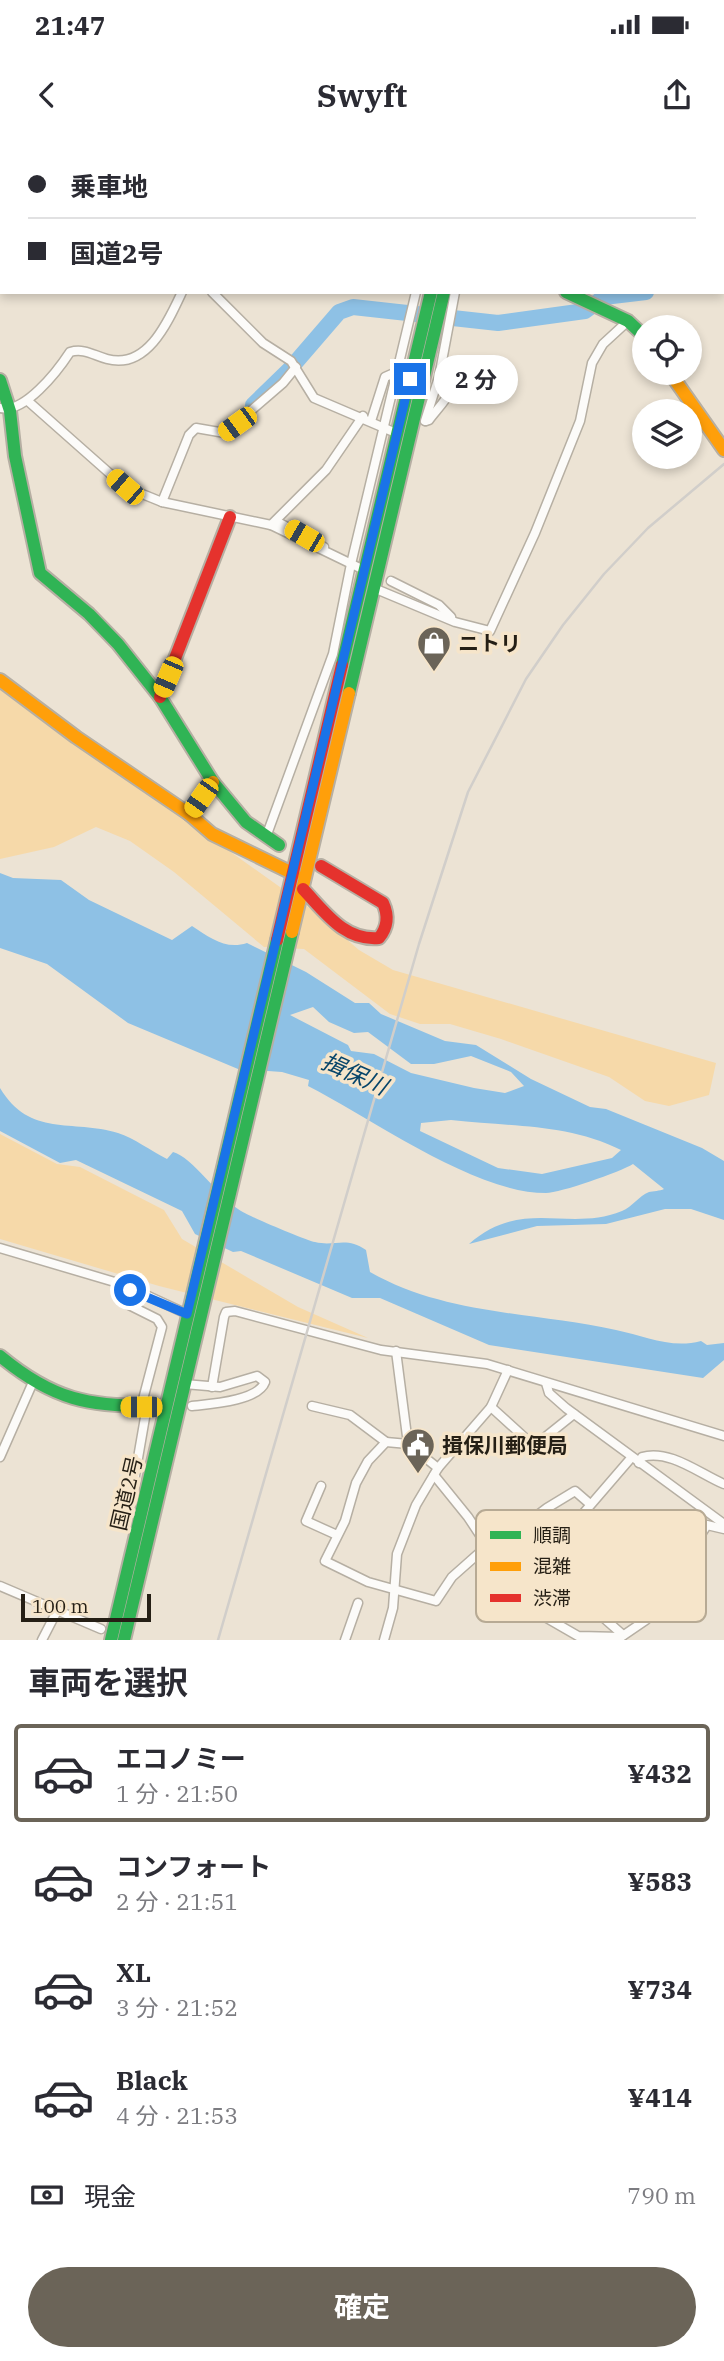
<!DOCTYPE html>
<html lang="ja">
<head>
<meta charset="utf-8">
<style>
  body { margin:0; font-family:"IBM Plex Serif","Noto Sans JP",serif; background:#f7f7f7; color:#2b2b33; height:100vh; display:flex; flex-direction:column; font-size:26px; white-space:nowrap }
  * { box-sizing:border-box; margin:0 }
  p { font-size:23px; color:#7c7c81 }
  .icon { flex:none; width:38px; height:38px; fill:none; stroke:currentColor; stroke-width:2; stroke-linecap:round; stroke-linejoin:round }
  .map { position:relative; height:1500px; overflow:hidden }
  .drawer { display:flex; flex-direction:column; background:#fff; flex:1 }
  .drawer>* { flex:none }
  .banner { position:absolute; left:0px; top:0px; width:724px; height:154px; box-shadow:0 4px 10px #0003; display:grid; align-content:center; height:154px; padding:0 28px; background:#fff }
  .tools { position:absolute; left:632px; top:175px; display:grid; gap:14px }
  .tools a { display:grid; place-items:center; width:70px; height:70px; border-radius:50%; background:#fff; box-shadow:0 4px 10px #0003; font-size:35px }
  .scale { position:absolute; left:21px; bottom:18px; width:130px; box-sizing:border-box; padding-left:7px; border:4px solid #251f15; border-top:0; font-size:19px; line-height:24px; white-space:nowrap; color:#251f15; -webkit-text-stroke:5px #f6e5ca; paint-order:stroke }
  .end { position:absolute; width:32px; height:32px; margin:-16px; border:9px solid #1a73e8; background:#fff; box-shadow:0 0 0 4px #fff }
  .from { border-radius:50% }
  .bubble { position:absolute; height:49px; border-radius:24px; background:#fff; box-shadow:0 4px 10px #0003; font-size:23px; font-weight:700; line-height:49px; text-align:center }
  .car { position:absolute; width:21px; height:42px; margin:-21px -10px; border-radius:9px; box-shadow:0 0 5px 2px #0007; background:linear-gradient(#f5c518 24%,#345 0 40%,#f5c518 0 76%,#345 0 86%,#f5c518 0) }
  .banner b { display:flex; align-items:center; gap:24px; height:66px; font-size:26px }
  .banner b+b { border-top:2px solid #e1e1e2 }
  .banner i { width:18px; height:18px; background:#2b2b33 }
  ul { padding:0; list-style:none }
  li { display:flex; align-items:center; gap:21px; height:98px; margin:0 14px 10px; padding:0 14px; border:4px solid transparent; border-radius:7px }
  li div { flex:1 }
  li b { display:block; font-size:26px }
  li em { font-style:normal; font-weight:700 }
  li.active { border-color:#6b6458 }
  li>.icon { width:63px; height:63px; stroke-width:1.5 }
  h2 { padding:0 28px; font-size:32px; line-height:84px }
  .pay { display:flex; align-items:center; gap:18px; height:77px; padding:0 28px; font-size:26px }
  .pay p { margin-inline-start:auto }
  .button { display:flex; gap:14px; margin-top:auto; padding:14px 28px }
  .button a { flex:1; height:80px; border-radius:42px; background:#6b6458; color:#fff; font-size:28px; font-weight:700; line-height:80px; text-align:center }
  .status { display:flex; justify-content:space-between; align-items:center; height:49px; padding:0 35px; background:#fff; direction:ltr }
  .status svg { height:19px; fill:currentColor }
  header { display:flex; justify-content:space-between; align-items:center; height:91px; padding:0 28px; background:#fff; font-size:32px; font-weight:700 }
  .map>svg:first-child { display:block }
</style>
</head>
<body>
<div class="status"><b>21:47</b><svg viewBox="0 0 49 12"><path d="M0 12V9h3v3zM5 12V6h3v6zM10 12V3h3v9zM15 12V0h3v12zM26 1h20v11H26zM47 4h2v5h-2z"/></svg></div>
<header><svg class="icon" aria-label="back" viewBox="0 0 24 24"><path d="M15 5l-7 7 7 7"/></svg>Swyft<svg class="icon" aria-label="share" viewBox="0 0 24 24"><path d="M12 15V3M7 8l5-5 5 5M5 13v7h14v-7"/></svg></header>
<div class="map">
<svg width="724" height="1500" viewBox="0 0 724 1500">
  <rect width="100%" height="100%" fill="#ece3d4"/>
  <g fill="#f6d9a9">
    <path d="M0,548L315,772L359,810L393,830L716,923L709,955L669,966L645,961L609,937L501,899L450,884H420L390,874L304,809L264,807L174,732L130,701L96,687L54,707L0,719Z"/>
    <path d="M0,994L57,1024L80,1027L164,1070L182,1099L298,1167L368,1198L159,1146L0,1099Z"/>
  </g>
  <g fill="#8ec1e5" fill-rule="evenodd">
    <path d="M0,733L13,738L61,740L89,760L172,800L192,786C210,798 226,810 247,803L306,832L355,863H369L381,874L445,901L476,905L531,939L590,967L606,969L702,1008L724,1021V1080L691,1069H665L606,1084L537,1086L469,1104C523,1057 567,1093 622,1071C632,1067 639,1056 649,1052C653,1051 660,1051 664,1049L633,1024C620,1032 560,1053 546,1053C474,1053 373,979 308,946L309,940L282,932L238,929L128,883L47,824L0,808ZM313,867L329,882L354,893L368,892L411,924H434L471,916L511,932L524,946L505,953L474,948L411,933L374,914L351,911L348,905L290,875ZM451,980C511,987 566,983 621,1010L612,1018L542,1034L498,1028L420,991L421,983Z"/>
    <path d="M0,948C30,998 72,979 118,993C134,998 151,1011 167,1019L173,1012C191,1016 220,1058 241,1071C249,1076 305,1100 315,1102C335,1107 346,1096 366,1110L370,1132C445,1175 534,1172 616,1190C645,1196 671,1209 701,1201L707,1205L724,1203V1220L703,1238L489,1205L380,1158H352L241,1111L233,1112L195,1094L182,1071L76,1020L60,1023L0,991Z"/>
  </g>
  <g fill="none" stroke-linecap="round" stroke-linejoin="round">
    <g stroke="#8ec1e5" stroke-width="16">
      <path d="M707,2V0"/>
      <path d="M253,265L289,230L339,172L353,167L498,183L585,171L604,157L646,152"/>
    </g>
    <g stroke="#b6afa3" stroke-width="11">
      <g id="street">
        <path d="M213,2L214,0"/>
        <path d="M451,2V0"/>
        <path d="M492,2L493,0"/>
        <path d="M212,152L263,203L291,221L314,258L396,293"/>
        <path d="M29,262L125,347L162,362L271,385L366,431"/>
        <path d="M0,268C24,274 57,232 70,212C84,208 93,215 107,219C147,230 168,182 182,152"/>
        <path d="M371,281L385,237L394,233"/>
        <path d="M425,281L439,237L455,152"/>
        <path d="M426,281L429,280C439,266 462,246 452,228L443,226"/>
        <path d="M162,362L189,295L196,288L225,293L283,243L296,227"/>
        <path d="M276,381L324,407"/>
        <path d="M271,385L326,330L363,276"/>
        <path d="M391,441L439,465L451,477"/>
        <path d="M376,449L455,482L490,491L535,393L580,281L592,223L603,204L628,181"/>
        <path d="M266,697L333,514L351,424L416,152"/>
        <path d="M0,1108L118,1143L127,1151L135,1150L187,1174"/>
        <path d="M127,1151L124,1160L127,1164L157,1179L162,1187L141,1267"/>
        <path d="M396,1211L408,1304L438,1328"/>
        <path d="M546,1243L549,1253L566,1268L724,1384"/>
        <path d="M184,1244L220,1247L257,1236L265,1242C258,1261 210,1264 192,1266"/>
        <path d="M212,1247L224,1177L226,1172L235,1171L381,1210L487,1224L724,1296"/>
        <path d="M312,1266L350,1275L386,1302"/>
        <path d="M491,1267L534,1306L574,1274"/>
        <path d="M408,1304L386,1302L368,1321L356,1343L345,1381L325,1421L368,1442L436,1461L452,1437L487,1406"/>
        <path d="M0,1317L33,1242"/>
        <path d="M639,1323L642,1317C670,1309 700,1334 724,1344"/>
        <path d="M434,1335L468,1377L509,1439L545,1477L578,1496L621,1497L646,1480L707,1385L724,1389"/>
        <path d="M134,1341L147,1266"/>
        <path d="M321,1346L306,1381L337,1395"/>
        <path d="M490,1411L547,1368L575,1351L590,1364"/>
        <path d="M509,1439L536,1411L575,1383L631,1318"/>
        <path d="M0,1446L101,1489"/>
        <path d="M589,1465L623,1495"/>
        <path d="M42,1500L57,1471"/>
        <path d="M345,1500L358,1463"/>
        <path d="M384,1500L393,1468L397,1414L416,1365L438,1328L491,1267L508,1230"/>
      </g>
    </g>
    <g stroke="#b6afa3" stroke-width="16">
      <g id="fast">
        <path d="M479,0V2"/>
        <path d="M466,2L467,0"/>
        <path d="M566,152L628,181L644,196"/>
        <path d="M0,240L10,271L15,316L40,433L89,474L118,504L160,557L213,642L246,682L279,705"/>
        <path d="M342,525L431,152"/>
        <path d="M349,553L444,152"/>
        <path d="M0,1216C53,1260 89,1267 157,1266"/>
        <path d="M111,1500L277,800"/>
        <path d="M124,1500L292,792"/>
      </g>
    </g>
    <g stroke="#b6afa3" stroke-width="16">
      <g id="slow">
        <path d="M670,233L724,310"/>
        <path d="M0,540L76,597L189,674L212,694L294,734"/>
        <path d="M189,674L213,642"/>
        <path d="M292,792L349,553"/>
      </g>
    </g>
    <g stroke="#b6afa3" stroke-width="16">
      <g id="jam">
        <path d="M255,0L257,2"/>
        <path d="M160,557L230,377"/>
        <path d="M303,749C325,772 344,801 379,798C388,787 389,776 383,763L321,726"/>
        <path d="M277,800L342,525"/>
      </g>
    </g>
    <use href="#street" stroke="#fcfbf9" stroke-width="8"/>
    <use href="#fast" stroke="#30b455" stroke-width="12"/>
    <use href="#slow" stroke="#ff9f0a" stroke-width="12"/>
    <use href="#jam" stroke="#e5322d" stroke-width="12"/>
    <path stroke="#d1ceca" stroke-width="2.5" d="M218,1500L419,804L468,652L526,539L563,485L604,434L648,388L724,324"/>
  </g>
  <g fill="none" stroke-linecap="round" stroke-linejoin="round">
    <path stroke="#1a73e8" stroke-width="9" d="M130,1150L187,1174L410,239"/>
  </g>
  <defs>
    <g id="shop-pin" transform="scale(1.75)"><path d="M0 17L-7.5 6A9.5 9.5 0 1 1 7.5 6Z" fill="#6b6458" stroke="#f6e5ca"/><path d="M-5-2.5h2.3a2.7 3.5 0 0 1 5.4 0H5L5.5 6h-11ZM-1.5-2.5h3a1.5 2.3 0 0 0-3 0Z" fill="#fff"/></g>
    <g id="civic-pin" transform="scale(1.75)"><path d="M0 17L-7.5 6A9.5 9.5 0 1 1 7.5 6Z" fill="#6b6458" stroke="#f6e5ca"/><path d="M-.6-6.5H3V-4.5H.6V-3L4-1V1h2V6H-6V1h2V-1L-.6-3ZM-1.2 2.5V6h2.4V2.5Z" fill="#fff"/></g>
  </defs>
  <g fill-rule="evenodd">
    <use href="#shop-pin" x="434" y="503"/>
    <use href="#civic-pin" x="418" y="1305"/>
  </g>
  <g text-anchor="middle" dominant-baseline="central" stroke-width="7" stroke-linejoin="round" paint-order="stroke">
    <g font-size="21" font-weight="bold" fill="#251f15" stroke="#f6e5ca" text-anchor="start">
      <text x="458" y="503">ニトリ</text>
      <text x="442" y="1305">揖保川郵便局</text>
    </g>
    <g font-size="21" fill="#251f15" stroke="#f6e5ca">
      <text transform="translate(126 1353) rotate(-77)">国道2号</text>
    </g>
    <g font-size="23" font-style="italic" fill="#07456a" stroke="#f6e5ca">
      <text transform="translate(355 933) rotate(24)">揖保川</text>
    </g>
  </g>
  <rect x="476" y="1370" width="230" height="112" rx="10" fill="#f6e5ca" stroke="#b7aa94" stroke-width="2"/>
  <rect x="490" y="1391" width="31" height="8" fill="#30b455"/>
  <rect x="490" y="1422" width="31" height="9" fill="#ff9f0a"/>
  <rect x="490" y="1454" width="31" height="8" fill="#e5322d"/>
  <g font-size="19" fill="#251f15">
    <text x="533" y="1402">順調</text>
    <text x="533" y="1433">混雑</text>
    <text x="533" y="1465">渋滞</text>
  </g>
</svg>
<div class="tools">
<a><svg class="icon" aria-label="locate" viewBox="0 0 24 24"><circle cx="12" cy="12" r="6"/><path d="M12 2v4M12 18v4M2 12h4M18 12h4"/></svg></a>
<a><svg class="icon" aria-label="layers" viewBox="0 0 24 24"><path d="M12 4l9 5-9 5-9-5zM3 14l9 5 9-5"/></svg></a>
</div>
<div class="scale">100 m</div>
<i class="end from" style="left:130px;top:1150px"></i>
<i class="end" style="left:410px;top:239px"></i>
<div class="bubble" style="left:434px;top:215px;width:84px">2 分</div>
<i class="car" style="left:237px;top:284px;rotate:234deg"></i>
<i class="car" style="left:125px;top:347px;rotate:311deg"></i>
<i class="car" style="left:304px;top:396px;rotate:300deg"></i>
<i class="car" style="left:168px;top:537px;rotate:203deg"></i>
<i class="car" style="left:201px;top:658px;rotate:215deg"></i>
<i class="car" style="left:141px;top:1267px;rotate:270deg"></i>
<div class="banner">
<b><i class="from"></i>乗車地</b>
<b><i></i>国道2号</b>
</div>
</div>
<section class="drawer">
<h2>車両を選択</h2>
<ul>
<li class="active"><svg class="icon" aria-label="car" viewBox="0 0 24 24"><path d="M5 17H2v-5l4-1 3-4h7l3 4 3 1v5h-3M9 17h6M6 11h13"/><circle cx="7" cy="17" r="2"/><circle cx="17" cy="17" r="2"/></svg><div><b>エコノミー</b><p>1 分 · 21:50</p></div><em>¥432</em></li>
<li><svg class="icon" aria-label="car" viewBox="0 0 24 24"><path d="M5 17H2v-5l4-1 3-4h7l3 4 3 1v5h-3M9 17h6M6 11h13"/><circle cx="7" cy="17" r="2"/><circle cx="17" cy="17" r="2"/></svg><div><b>コンフォート</b><p>2 分 · 21:51</p></div><em>¥583</em></li>
<li><svg class="icon" aria-label="car" viewBox="0 0 24 24"><path d="M5 17H2v-5l4-1 3-4h7l3 4 3 1v5h-3M9 17h6M6 11h13"/><circle cx="7" cy="17" r="2"/><circle cx="17" cy="17" r="2"/></svg><div><b>XL</b><p>3 分 · 21:52</p></div><em>¥734</em></li>
<li><svg class="icon" aria-label="car" viewBox="0 0 24 24"><path d="M5 17H2v-5l4-1 3-4h7l3 4 3 1v5h-3M9 17h6M6 11h13"/><circle cx="7" cy="17" r="2"/><circle cx="17" cy="17" r="2"/></svg><div><b>Black</b><p>4 分 · 21:53</p></div><em>¥414</em></li>
</ul>
<div class="pay"><svg class="icon" aria-label="cash" viewBox="0 0 24 24"><path d="M3 7h18v10H3z"/><circle cx="12" cy="12" r="2"/></svg>現金<p>790 m</p></div>
<div class="button"><a>確定</a></div>
</section>
</body>
</html>
